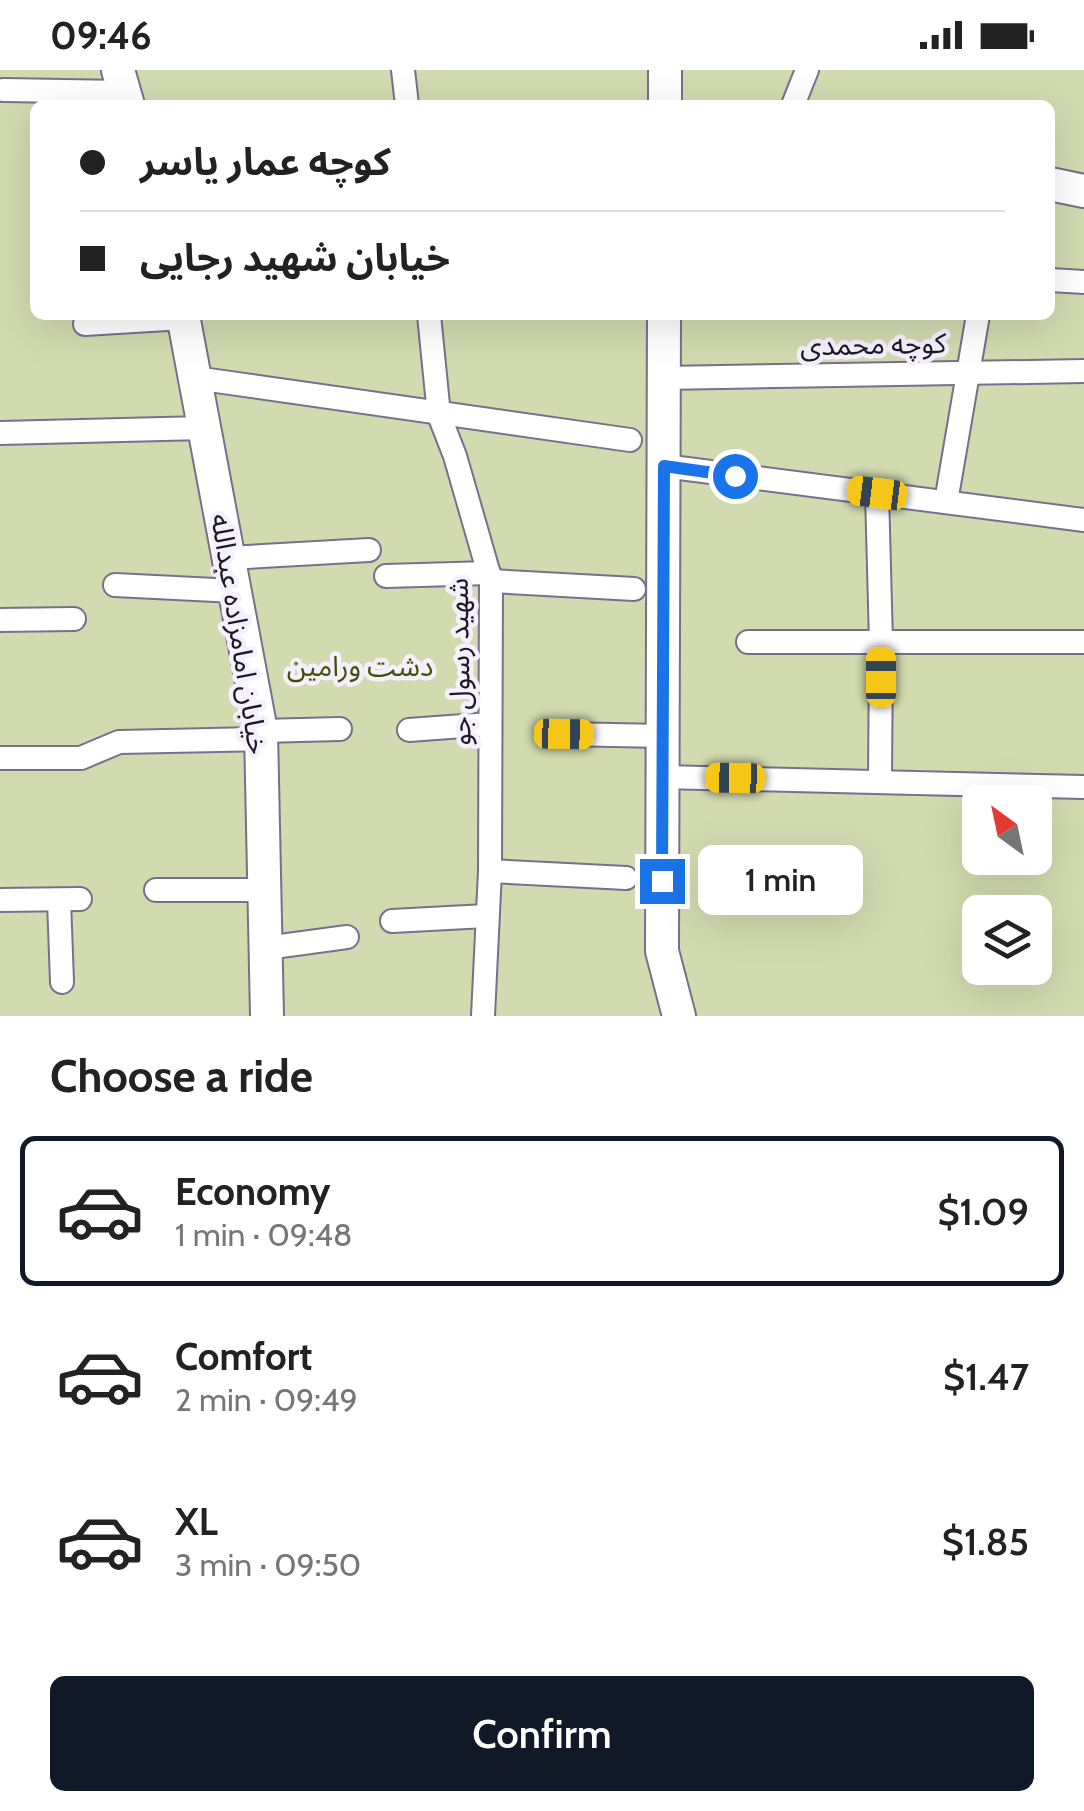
<!DOCTYPE html>
<html lang="en">
<head>
<meta charset="utf-8">
<style>
  body { margin:0; font-family:Cabin,"Noto Sans Arabic",sans-serif; background:#f6f6f6; color:#222; height:100vh; display:flex; flex-direction:column; font-size:38px; white-space:nowrap }
  * { box-sizing:border-box; margin:0 }
  p { font-size:32px; color:#767676 }
  .icon { flex:none; width:55px; height:55px; fill:none; stroke:currentColor; stroke-width:2; stroke-linecap:round; stroke-linejoin:round }
  .map { position:relative; height:946px; overflow:hidden }
  .drawer { display:flex; flex-direction:column; background:#fff; flex:1 }
  .drawer>* { flex:none }
  .hud { position:absolute; left:30px; top:30px; width:1025px; height:220px; border-radius:15px; box-shadow:0 10px 40px #0002; display:grid; align-content:center; height:220px; padding:0 50px; background:#fff }
  .needle { width:65px; rotate:327deg }
  .tools { position:absolute; left:962px; top:715px; display:grid; gap:20px }
  .tools a { display:grid; place-items:center; width:90px; height:90px; border-radius:15px; background:#fff; box-shadow:0 10px 40px #0002; font-size:50px }
  .end { position:absolute; width:45px; height:45px; margin:-22px; border:12px solid #1a73e8; background:#fff; box-shadow:0 0 0 5px #fff }
  .from { border-radius:50% }
  .bubble { position:absolute; height:70px; border-radius:15px; background:#fff; box-shadow:0 10px 40px #0002; font-size:32px; font-weight:600; line-height:70px; text-align:center }
  .car { position:absolute; width:30px; height:60px; margin:-30px -15px; border-radius:12px; box-shadow:0 0 8px 2px #0007; background:linear-gradient(#f5c518 24%,#345 0 40%,#f5c518 0 76%,#345 0 86%,#f5c518 0) }
  .hud b { display:flex; align-items:center; gap:35px; height:95px; font-size:38px }
  .hud b+b { border-top:2px solid #e0e0e0 }
  .hud i { width:25px; height:25px; background:#222 }
  ul { padding:0; list-style:none }
  li { display:flex; align-items:center; gap:30px; height:150px; margin:0 20px 15px; padding:0 30px; border:5px solid transparent; border-radius:15px }
  li div { flex:1 }
  li b { display:block; font-size:38px }
  li em { font-style:normal; font-weight:600 }
  li.on { border-color:#111827 }
  li>.icon { width:90px; height:90px; stroke-width:1.5 }
  h2 { padding:0 50px; font-size:45px; line-height:120px }
  .action { display:flex; gap:20px; margin-top:auto; padding:20px 50px }
  .action a { flex:1; height:115px; border-radius:15px; background:#111827; color:#fff; font-size:40px; font-weight:600; line-height:115px; text-align:center }
  .status { display:flex; justify-content:space-between; align-items:center; height:70px; padding:0 50px; background:#fff; direction:ltr }
  .status svg { height:28px; fill:currentColor }
  .map>svg:first-child { display:block }
</style>
</head>
<body>
<div class="status"><b>09:46</b><svg viewBox="0 0 49 12"><path d="M0 12V9h3v3zM5 12V6h3v6zM10 12V3h3v9zM15 12V0h3v12zM26 1h20v11H26zM47 4h2v5h-2z"/></svg></div>
<div class="map">
<svg width="1084" height="946" viewBox="0 0 1084 946">
  <rect width="100%" height="100%" fill="#f4f0fd"/>
  <path fill="#d2dab0" fill-rule="evenodd" d="M0,0H1084V946H0ZM35,35H1050V245H35ZM980,732H1035V788H980ZM980,842H1035V898H980Z"/>
  <g fill="none" stroke-linecap="round" stroke-linejoin="round">
    <g stroke="#796f8c" stroke-width="26">
      <g id="street">
        <path d="M403,0L407,35"/>
        <path d="M3,20L125,22"/>
        <path d="M793,35L807,0"/>
        <path d="M1050,210L1084,212"/>
        <path d="M429,245L439,345L455,386L491,511L490,801L483,946"/>
        <path d="M85,254L183,248"/>
        <path d="M195,308L630,370"/>
        <path d="M664,308L1084,301"/>
        <path d="M0,363L204,358"/>
        <path d="M664,396L1084,450"/>
        <path d="M877,423L881,572L880,712"/>
        <path d="M946,432L978,245"/>
        <path d="M229,488L369,480"/>
        <path d="M386,506L489,503"/>
        <path d="M491,511L634,519"/>
        <path d="M115,515L235,521"/>
        <path d="M0,550L74,549"/>
        <path d="M748,572H1084"/>
        <path d="M409,660L490,654"/>
        <path d="M261,661L340,659"/>
        <path d="M563,664L663,666"/>
        <path d="M0,688H81L119,672L262,669"/>
        <path d="M662,707L1084,717"/>
        <path d="M490,801L626,808"/>
        <path d="M156,820H265"/>
        <path d="M0,830L80,829"/>
        <path d="M59,830L62,912"/>
        <path d="M392,851L486,846"/>
        <path d="M266,878L347,867"/>
      </g>
    </g>
    <g stroke="#796f8c" stroke-width="36">
      <g id="secondary">
        <path d="M118,0L128,35"/>
        <path d="M665,35V0"/>
        <path d="M1050,114L1084,121"/>
        <path d="M183,245L261,661L267,946"/>
        <path d="M664,245L662,881L679,946"/>
      </g>
    </g>
    <use href="#street" stroke="#fff" stroke-width="22"/>
    <use href="#secondary" stroke="#fff" stroke-width="32"/>
  </g>
  <g fill="none" stroke-linecap="round" stroke-linejoin="round">
    <path stroke="#1a73e8" stroke-width="12" d="M662,811L664,396L735,406"/>
  </g>
  <g text-anchor="middle" dominant-baseline="central" stroke-width="9" stroke-linejoin="round" paint-order="stroke">
    <g font-size="28" fill="#1c1823" stroke="#f4f0fd">
      <text transform="translate(873 274) rotate(-1)">کوچه محمدی</text>
      <text transform="translate(240 564) rotate(81)">خیابان امامزاده عبدالله</text>
      <text transform="translate(459 592) rotate(-91)">شهید رسول جو</text>
    </g>
    <g font-size="28" fill="#454c04" stroke="#f4f0fd">
      <text x="360" y="596">دشت ورامین</text>
    </g>
  </g>
</svg>
<div class="tools">
<a><svg class="needle" viewBox="-14 -14 28 28"><path d="M0-13l5 13h-10z" fill="#e53935"/><path d="M0 13l5-13h-10z" fill="#767676"/></svg></a>
<a><svg class="icon" aria-label="layers" viewBox="0 0 24 24"><path d="M12 4l9 5-9 5-9-5zM3 14l9 5 9-5"/></svg></a>
</div>
<i class="end from" style="left:735px;top:406px"></i>
<i class="end" style="left:662px;top:811px"></i>
<div class="bubble" style="left:698px;top:775px;width:165px">1 min</div>
<i class="car" style="left:877px;top:423px;rotate:277deg"></i>
<i class="car" style="left:881px;top:607px;rotate:0deg"></i>
<i class="car" style="left:564px;top:664px;rotate:91deg"></i>
<i class="car" style="left:735px;top:708px;rotate:271deg"></i>
<div class="hud">
<b><i class="from"></i>کوچه عمار یاسر</b>
<b><i></i>خیابان شهید رجایی</b>
</div>
</div>
<section class="drawer">
<h2>Choose a ride</h2>
<ul>
<li class="on"><svg class="icon" aria-label="car" viewBox="0 0 24 24"><path d="M5 17H2v-5l4-1 3-4h7l3 4 3 1v5h-3M9 17h6M6 11h13"/><circle cx="7" cy="17" r="2"/><circle cx="17" cy="17" r="2"/></svg><div><b>Economy</b><p>1 min · 09:48</p></div><em>$1.09</em></li>
<li><svg class="icon" aria-label="car" viewBox="0 0 24 24"><path d="M5 17H2v-5l4-1 3-4h7l3 4 3 1v5h-3M9 17h6M6 11h13"/><circle cx="7" cy="17" r="2"/><circle cx="17" cy="17" r="2"/></svg><div><b>Comfort</b><p>2 min · 09:49</p></div><em>$1.47</em></li>
<li><svg class="icon" aria-label="car" viewBox="0 0 24 24"><path d="M5 17H2v-5l4-1 3-4h7l3 4 3 1v5h-3M9 17h6M6 11h13"/><circle cx="7" cy="17" r="2"/><circle cx="17" cy="17" r="2"/></svg><div><b>XL</b><p>3 min · 09:50</p></div><em>$1.85</em></li>
</ul>
<div class="action"><a>Confirm</a></div>
</section>
</body>
</html>
